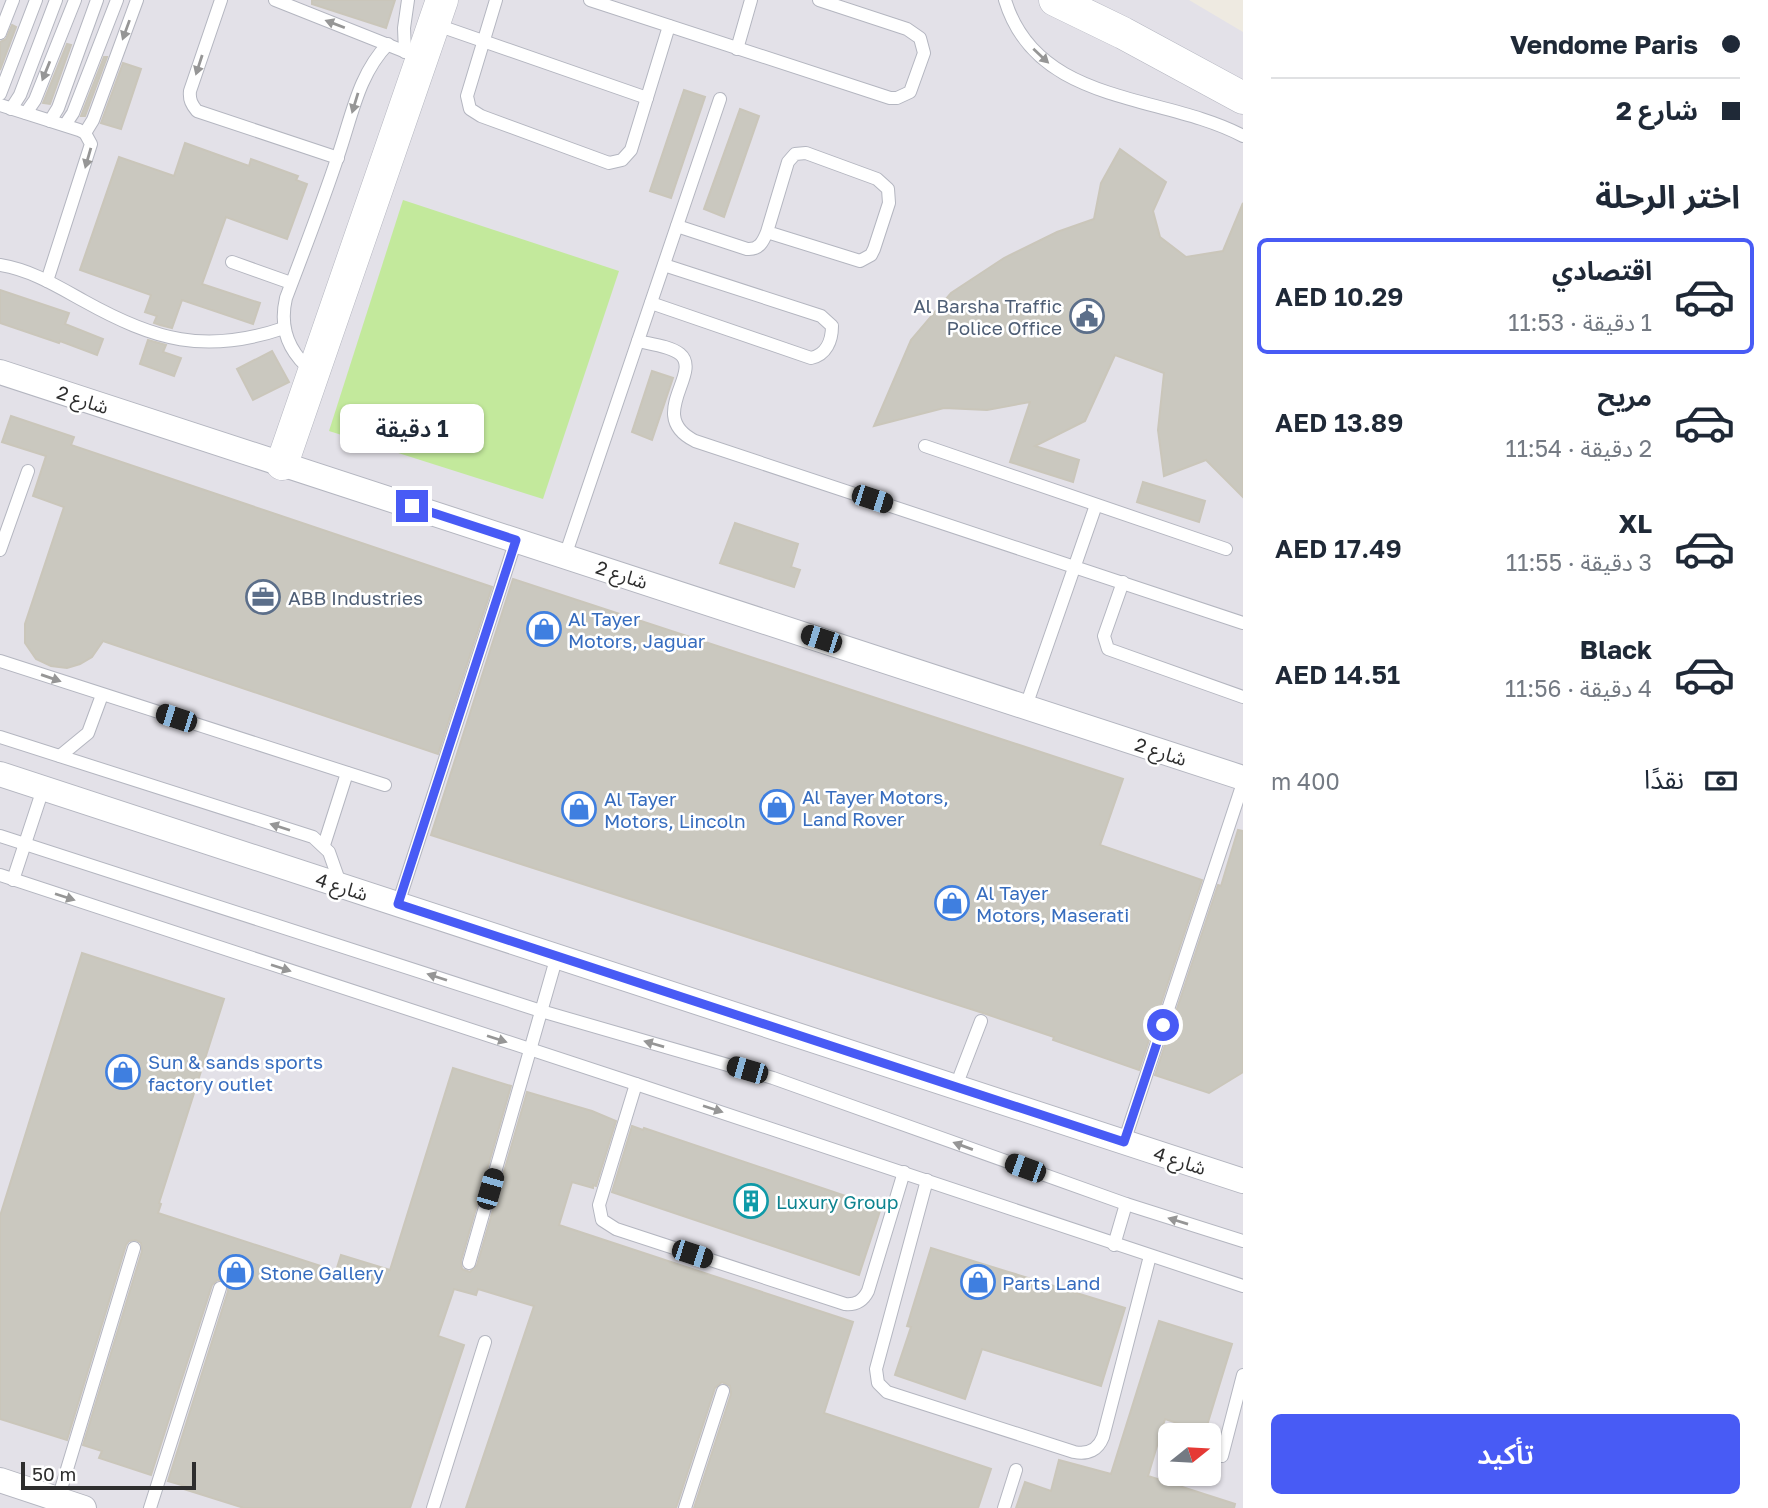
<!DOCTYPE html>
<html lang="ar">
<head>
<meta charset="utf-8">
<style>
  body { margin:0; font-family:"Golos Text","Noto Sans Arabic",sans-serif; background:#f2f2f3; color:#1f2937; direction:rtl; height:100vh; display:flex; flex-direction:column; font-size:26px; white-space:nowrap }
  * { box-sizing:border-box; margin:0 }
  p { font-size:23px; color:#747a83 }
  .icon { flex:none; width:38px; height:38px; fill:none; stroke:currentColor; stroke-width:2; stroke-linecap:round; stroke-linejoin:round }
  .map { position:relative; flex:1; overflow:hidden; direction:ltr }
  .details { display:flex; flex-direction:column; background:#fff; width:525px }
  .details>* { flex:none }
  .top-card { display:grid; align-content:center; height:154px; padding:0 28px; background:#fff }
  .needle { width:46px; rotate:72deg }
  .controls { position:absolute; left:1158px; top:1423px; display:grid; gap:14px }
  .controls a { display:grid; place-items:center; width:63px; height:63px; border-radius:10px; background:#fff; box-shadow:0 2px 5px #0004; font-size:35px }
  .scale { position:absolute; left:21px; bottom:18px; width:175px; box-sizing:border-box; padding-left:7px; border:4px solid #2e2e2e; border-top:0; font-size:19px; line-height:24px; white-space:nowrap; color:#2e2e2e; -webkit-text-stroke:5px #fff; paint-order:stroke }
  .end { position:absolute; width:32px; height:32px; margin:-16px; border:9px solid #485bf5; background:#fff; box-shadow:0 0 0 4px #fff }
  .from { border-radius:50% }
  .bubble { position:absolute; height:49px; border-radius:10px; background:#fff; box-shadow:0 2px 5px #0004; font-size:23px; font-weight:600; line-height:49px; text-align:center; direction:rtl }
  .car { position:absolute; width:21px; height:42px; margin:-21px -10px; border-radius:9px; box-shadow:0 0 5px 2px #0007; background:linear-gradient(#222 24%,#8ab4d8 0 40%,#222 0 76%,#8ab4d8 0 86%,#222 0) }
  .top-card b { display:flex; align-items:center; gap:24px; height:66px; font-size:26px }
  .top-card b+b { border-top:2px solid #e0e1e3 }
  .top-card i { width:18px; height:18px; background:#1f2937 }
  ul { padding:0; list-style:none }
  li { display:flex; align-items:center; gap:21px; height:116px; margin:0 14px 10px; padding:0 14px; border:4px solid transparent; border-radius:10px }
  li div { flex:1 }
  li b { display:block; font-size:26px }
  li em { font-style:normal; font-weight:600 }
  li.selected { border-color:#485bf5 }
  li>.icon { width:63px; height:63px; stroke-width:1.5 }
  h2 { padding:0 28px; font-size:32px; line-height:84px }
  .pay { display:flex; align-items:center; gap:18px; height:77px; padding:0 28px; font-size:26px }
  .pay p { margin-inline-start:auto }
  .cta { display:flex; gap:14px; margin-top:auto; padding:14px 28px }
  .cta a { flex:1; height:80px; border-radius:10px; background:#485bf5; color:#fff; font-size:28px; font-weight:600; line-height:80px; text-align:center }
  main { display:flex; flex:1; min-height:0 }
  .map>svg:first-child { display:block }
</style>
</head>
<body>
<main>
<section class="details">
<div class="top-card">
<b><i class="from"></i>Vendome Paris</b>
<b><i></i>شارع 2</b>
</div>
<h2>اختر الرحلة</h2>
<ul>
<li class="selected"><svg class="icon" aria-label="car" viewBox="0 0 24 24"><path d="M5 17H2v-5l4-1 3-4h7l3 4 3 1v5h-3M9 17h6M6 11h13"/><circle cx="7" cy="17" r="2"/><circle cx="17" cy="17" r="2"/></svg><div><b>اقتصادي</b><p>1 دقيقة · 11:53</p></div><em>AED 10.29</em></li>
<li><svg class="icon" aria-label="car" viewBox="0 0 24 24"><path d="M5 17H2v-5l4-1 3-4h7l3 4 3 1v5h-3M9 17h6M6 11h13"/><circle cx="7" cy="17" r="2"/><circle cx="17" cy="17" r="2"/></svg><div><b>مريح</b><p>2 دقيقة · 11:54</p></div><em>AED 13.89</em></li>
<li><svg class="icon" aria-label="car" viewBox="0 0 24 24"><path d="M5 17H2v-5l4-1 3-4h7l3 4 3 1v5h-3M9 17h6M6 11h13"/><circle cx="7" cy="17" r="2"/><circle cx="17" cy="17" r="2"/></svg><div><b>XL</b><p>3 دقيقة · 11:55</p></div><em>AED 17.49</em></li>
<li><svg class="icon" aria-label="car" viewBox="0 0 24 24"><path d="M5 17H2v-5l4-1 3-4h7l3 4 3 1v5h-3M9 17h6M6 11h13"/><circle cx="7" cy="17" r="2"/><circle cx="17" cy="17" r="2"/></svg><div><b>Black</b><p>4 دقيقة · 11:56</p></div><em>AED 14.51</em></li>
</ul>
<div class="pay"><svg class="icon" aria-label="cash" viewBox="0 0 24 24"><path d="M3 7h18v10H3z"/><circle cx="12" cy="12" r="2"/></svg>نقدًا<p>400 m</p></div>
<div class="cta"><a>تأكيد</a></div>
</section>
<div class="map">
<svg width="1243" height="1508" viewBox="0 0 1243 1508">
  <rect width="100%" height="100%" fill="#eeeae1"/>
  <path fill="#e3e1e8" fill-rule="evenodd" d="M0,0H1189L1243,32V1508H0ZM1171,1435H1209V1474H1171Z"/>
  <path fill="#c3e99c" d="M403,200L619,271L543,499L329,431Z"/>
  <g fill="#cac8bf" stroke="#cac6ba" stroke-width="2">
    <path d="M312,0H395L386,28L312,4Z"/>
    <path d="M12,25L16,27L0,70V42L6,39Z"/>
    <path d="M67,44L71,45L50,104L43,103Z"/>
    <path d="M104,57H107L85,116H81Z"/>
    <path d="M123,63L141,69L121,129L101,123Z"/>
    <path d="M684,90L705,97L671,198L650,191Z"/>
    <path d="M740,109L759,116L724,217L704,209Z"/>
    <path d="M185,143L249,166L251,159L298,176L296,180L307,184L287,239L226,217L202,284L260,303L253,324L182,300L172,328L160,325L154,323L157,316L145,312L151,295L80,270L119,157L174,176Z"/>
    <path d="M1120,149L1166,182L1153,211L1160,237L1186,257L1223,251L1243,203V497L1206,460L1164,476L1158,430L1164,373L1115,355L1085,421L1035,446L1079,460L1073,482L1010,462L1030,402L987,410L944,408L874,426L911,340L951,293L1004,258L1057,232L1094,219L1101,183Z"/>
    <path d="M0,290L69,313L65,324L103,339L97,355L60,341L59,343L0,323Z"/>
    <path d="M148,340L166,345L163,352L181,358L174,376L140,364Z"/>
    <path d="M272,351L289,382L253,400L237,369Z"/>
    <path d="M652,371L673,378L652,440L632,432Z"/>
    <path d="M11,416L74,437L71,445L492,587L438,754L103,641L92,657L80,664L67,668L51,666L36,659L25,643V624L64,507L33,496L46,456L2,442Z"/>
    <path d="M1143,482L1205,501L1199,522L1137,502Z"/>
    <path d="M735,523L798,544L791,567L800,570L794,587L720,563Z"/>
    <path d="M513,579L1123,779L1100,845L1202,880L1139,1070L1053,1040L1054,1037L983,1013L431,835Z"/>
    <path d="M1238,830L1243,831V1072L1209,1093L1155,1075L1218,885L1221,886Z"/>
    <path d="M82,953L224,999L159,1203L161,1204L158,1213L336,1271L341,1255L390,1270L453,1068L511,1086L461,1261L462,1269L470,1272L477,1265L527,1092L592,1111L616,1121L596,1186L593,1185V1188L572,1182L559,1225L853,1322L824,1413L991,1469L978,1508H694L731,1394L730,1386L722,1382L715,1388L676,1508H466L534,1306L478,1289L476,1295L454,1289L438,1336L464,1345L410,1508H244L184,1489L185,1486L168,1481L228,1291V1285L223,1280H217L212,1285L151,1475L99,1458L102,1451L83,1445L142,1251L141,1243L136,1240L129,1241L126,1245L67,1440L0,1419V1216Z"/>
    <path d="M632,1126L643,1130L644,1128L881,1208L859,1275L612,1192Z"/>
    <path d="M931,1248L1125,1308L1101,1386L982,1349L965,1399L895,1375L911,1327L907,1326Z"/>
    <path d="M1159,1321L1232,1344L1205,1432L1165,1419L1148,1476L1235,1504L1234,1508H1016L1025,1482L1051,1491L1059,1460L1111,1474Z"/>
  </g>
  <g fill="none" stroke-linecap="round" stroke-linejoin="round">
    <g stroke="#b4b6c0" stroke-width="14">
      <g id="service">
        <path d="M221,0L190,91C189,100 192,105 197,111L338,158"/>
        <path d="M275,0L421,58"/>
        <path d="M496,0L467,96L470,109L481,116L609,163L622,160L631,150L669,26"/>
        <path d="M590,0L890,98H897L910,92L924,53L920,38L907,29L819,0"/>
        <path d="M1005,0C1037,106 1162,93 1243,136"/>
        <path d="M434,24L647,98"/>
        <path d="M0,33L13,0"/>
        <path d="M737,49L751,0"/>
        <path d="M405,52L404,28L408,0"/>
        <path d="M0,94L36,0"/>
        <path d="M0,105L79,130L85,133L91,144L47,281"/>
        <path d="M11,109L20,95L56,0"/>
        <path d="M26,113L35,100L75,0"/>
        <path d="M50,121L58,108L97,0"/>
        <path d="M65,125L73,113L117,0"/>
        <path d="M85,133L93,120L137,0"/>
        <path d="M677,226L747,249C759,250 763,242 767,232L860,261L871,255L874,249L889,203L888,189L877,179L806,153L795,154L788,162L767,232"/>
        <path d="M232,262L291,283"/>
        <path d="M0,265C31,270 57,286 84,301C154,340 205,355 284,328"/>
        <path d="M651,303L811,358C826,355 832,341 832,326L821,316L664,265"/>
        <path d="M638,341C650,344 670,346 680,354C703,373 645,416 695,441L1243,623"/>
        <path d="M313,372C289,353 279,328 286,298C304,251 322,204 338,156C352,116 358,75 388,44"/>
        <path d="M925,446L1226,549"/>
        <path d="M0,550L28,471"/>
        <path d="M565,556L720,99"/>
        <path d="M1123,582L1104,636L1108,649L1243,697"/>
        <path d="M0,661L385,785"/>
        <path d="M1026,706L1096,505"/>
        <path d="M0,737L313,837L329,852L341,886"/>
        <path d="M60,756L88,733L102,695"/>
        <path d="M0,836L541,1011L773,1078L1126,1204L1243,1241"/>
        <path d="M324,845L347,773"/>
        <path d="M0,875L636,1084L1243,1286"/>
        <path d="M13,880L43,789"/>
        <path d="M398,904L516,540"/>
        <path d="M636,1084L599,1205L602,1220L616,1229L845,1304C856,1305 863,1301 868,1291L904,1172"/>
        <path d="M956,1086L981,1021"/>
        <path d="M1124,1142L1243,783"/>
        <path d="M927,1180L876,1369L878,1383L887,1392L1074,1452C1088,1455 1098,1450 1103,1437L1150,1256"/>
        <path d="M1114,1245L1126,1204"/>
        <path d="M469,1263L557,956"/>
        <path d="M1222,1456L1243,1375"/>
        <path d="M58,1499L134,1248"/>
        <path d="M150,1508L220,1288"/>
        <path d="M433,1508L485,1342"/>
        <path d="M685,1508L723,1391"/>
        <path d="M1004,1508L1016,1470"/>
      </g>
    </g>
    <g stroke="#b4b6c0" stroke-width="26">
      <g id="minor">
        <path d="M0,372L1243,778"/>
        <path d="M0,774L1243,1181"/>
        <path d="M0,1480L84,1508"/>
      </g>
    </g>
    <g stroke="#b4b6c0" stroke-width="33">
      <g id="tertiary">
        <path d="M1055,0L1123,33L1243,98"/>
        <path d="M282,464L442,0"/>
      </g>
    </g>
    <use href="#service" stroke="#fff" stroke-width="12"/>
    <use href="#minor" stroke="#fff" stroke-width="24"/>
    <use href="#tertiary" stroke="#fff" stroke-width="32"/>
  </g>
  <defs><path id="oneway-solid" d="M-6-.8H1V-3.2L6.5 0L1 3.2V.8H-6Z" transform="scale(1.75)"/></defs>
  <g fill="#969696">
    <use href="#oneway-solid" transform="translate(335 24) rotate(-159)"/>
    <use href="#oneway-solid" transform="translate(126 30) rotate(110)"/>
    <use href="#oneway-solid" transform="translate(1041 56) rotate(43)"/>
    <use href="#oneway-solid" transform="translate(199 65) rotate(108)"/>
    <use href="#oneway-solid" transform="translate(46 71) rotate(112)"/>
    <use href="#oneway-solid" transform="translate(355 103) rotate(107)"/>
    <use href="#oneway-solid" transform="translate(88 158) rotate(106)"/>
    <use href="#oneway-solid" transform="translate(51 678) rotate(19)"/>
    <use href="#oneway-solid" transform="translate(280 827) rotate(-162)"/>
    <use href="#oneway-solid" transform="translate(65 897) rotate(18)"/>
    <use href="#oneway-solid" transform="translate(281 968) rotate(18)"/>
    <use href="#oneway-solid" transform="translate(437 977) rotate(-162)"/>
    <use href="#oneway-solid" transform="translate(497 1039) rotate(18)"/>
    <use href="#oneway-solid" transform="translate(654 1044) rotate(-164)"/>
    <use href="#oneway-solid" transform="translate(713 1109) rotate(18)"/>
    <use href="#oneway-solid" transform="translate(963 1146) rotate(-160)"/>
    <use href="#oneway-solid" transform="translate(1178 1221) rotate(-163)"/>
  </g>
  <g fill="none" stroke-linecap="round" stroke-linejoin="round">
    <path stroke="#485bf5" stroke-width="9" d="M412,506L516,540L398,904L1124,1142L1163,1025"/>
  </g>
  <defs>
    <g id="civic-ring" transform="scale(1.75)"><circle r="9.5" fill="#fff" stroke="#5c6f8a" stroke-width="1.5"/><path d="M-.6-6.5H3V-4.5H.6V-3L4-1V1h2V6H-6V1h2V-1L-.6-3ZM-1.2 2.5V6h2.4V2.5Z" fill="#5c6f8a"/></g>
    <g id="office-ring" transform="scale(1.75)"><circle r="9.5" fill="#fff" stroke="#5c6f8a" stroke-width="1.5"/><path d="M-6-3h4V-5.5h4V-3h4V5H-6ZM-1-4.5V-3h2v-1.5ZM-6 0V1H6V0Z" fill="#5c6f8a"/></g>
    <g id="shop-ring" transform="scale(1.75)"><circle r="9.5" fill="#fff" stroke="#3f7fe0" stroke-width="1.5"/><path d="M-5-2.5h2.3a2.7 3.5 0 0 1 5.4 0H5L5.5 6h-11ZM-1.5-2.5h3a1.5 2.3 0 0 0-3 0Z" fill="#3f7fe0"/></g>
    <g id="building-ring" transform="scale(1.75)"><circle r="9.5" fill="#fff" stroke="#0f9aa8" stroke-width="1.5"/><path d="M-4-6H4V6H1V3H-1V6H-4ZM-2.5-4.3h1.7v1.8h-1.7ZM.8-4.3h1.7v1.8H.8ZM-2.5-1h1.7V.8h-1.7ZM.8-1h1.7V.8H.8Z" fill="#0f9aa8"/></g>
  </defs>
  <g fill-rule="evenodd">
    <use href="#civic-ring" x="1087" y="316"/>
    <use href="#office-ring" x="263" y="597"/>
    <use href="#shop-ring" x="544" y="629"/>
    <use href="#shop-ring" x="777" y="807"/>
    <use href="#shop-ring" x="579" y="809"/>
    <use href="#shop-ring" x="952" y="903"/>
    <use href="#shop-ring" x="123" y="1072"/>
    <use href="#building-ring" x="751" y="1201"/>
    <use href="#shop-ring" x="236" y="1272"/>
    <use href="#shop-ring" x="978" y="1282"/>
  </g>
  <g text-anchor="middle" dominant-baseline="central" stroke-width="5" stroke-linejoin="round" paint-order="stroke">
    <g font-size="19" fill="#4e5e75" stroke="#fff" text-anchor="end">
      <text x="1062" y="305">Al Barsha Traffic<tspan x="1062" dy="22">Police Office</tspan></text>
      <text x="288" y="597" text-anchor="start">ABB Industries</text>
    </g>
    <g font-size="19" fill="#2e2e2e" stroke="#fff">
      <text transform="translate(83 399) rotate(18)">شارع 2</text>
      <text transform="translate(622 574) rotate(18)">شارع 2</text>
      <text transform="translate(1161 751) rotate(18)">شارع 2</text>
      <text transform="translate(342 886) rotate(18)">شارع 4</text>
      <text transform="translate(1180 1160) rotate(18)">شارع 4</text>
    </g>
    <g font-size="19" fill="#366cbe" stroke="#fff" text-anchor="start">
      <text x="568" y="618">Al Tayer<tspan x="568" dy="22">Motors, Jaguar</tspan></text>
      <text x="802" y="796">Al Tayer Motors,<tspan x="802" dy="22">Land Rover</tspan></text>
      <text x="604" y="798">Al Tayer<tspan x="604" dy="22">Motors, Lincoln</tspan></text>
      <text x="976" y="892">Al Tayer<tspan x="976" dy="22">Motors, Maserati</tspan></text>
      <text x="148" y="1061">Sun &amp; sands sports<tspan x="148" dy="22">factory outlet</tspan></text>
      <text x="260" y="1272">Stone Gallery</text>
      <text x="1002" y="1282">Parts Land</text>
    </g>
    <g font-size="19" fill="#0d838f" stroke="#fff" text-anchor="start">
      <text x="776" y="1201">Luxury Group</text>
    </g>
  </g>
</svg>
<div class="controls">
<a><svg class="needle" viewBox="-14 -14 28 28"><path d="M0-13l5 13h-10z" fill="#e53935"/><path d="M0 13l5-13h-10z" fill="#747a83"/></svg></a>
</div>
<div class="scale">50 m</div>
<i class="end from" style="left:1163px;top:1025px"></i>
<i class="end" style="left:412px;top:506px"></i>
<div class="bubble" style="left:340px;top:404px;width:144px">1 دقيقة</div>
<i class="car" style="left:872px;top:499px;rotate:108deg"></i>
<i class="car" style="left:821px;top:639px;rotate:288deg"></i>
<i class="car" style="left:176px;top:718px;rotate:288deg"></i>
<i class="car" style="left:747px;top:1070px;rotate:286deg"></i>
<i class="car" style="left:1025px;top:1168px;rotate:290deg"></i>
<i class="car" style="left:490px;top:1189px;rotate:16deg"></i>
<i class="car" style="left:692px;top:1254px;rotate:108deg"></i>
</div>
</main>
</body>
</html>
